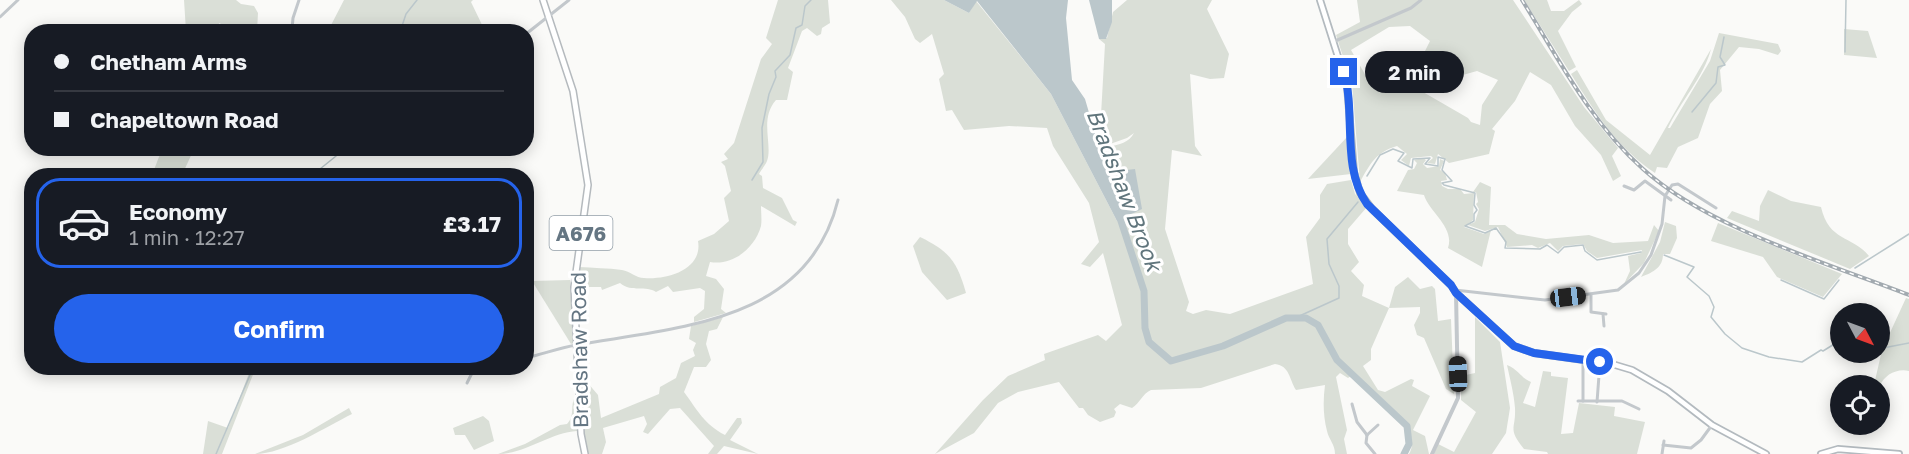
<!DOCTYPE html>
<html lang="en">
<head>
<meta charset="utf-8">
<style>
  body { margin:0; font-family:"Golos Text",sans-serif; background:#242831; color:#f1f3f6; height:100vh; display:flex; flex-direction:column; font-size:22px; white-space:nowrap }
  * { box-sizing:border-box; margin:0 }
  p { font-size:20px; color:#9ea1a6 }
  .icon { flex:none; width:33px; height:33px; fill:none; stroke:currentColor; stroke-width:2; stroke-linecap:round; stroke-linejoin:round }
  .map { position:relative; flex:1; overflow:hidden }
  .sheet { position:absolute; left:24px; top:168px; width:510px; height:207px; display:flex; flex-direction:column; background:#171b24; border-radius:24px; box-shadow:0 3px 15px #0003 }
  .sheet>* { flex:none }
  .guide { position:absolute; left:24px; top:24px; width:510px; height:132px; border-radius:24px; box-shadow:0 3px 15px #0003; display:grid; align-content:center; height:132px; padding:0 30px; background:#171b24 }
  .needle { width:39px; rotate:131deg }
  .controls { position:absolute; left:1830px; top:303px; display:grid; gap:12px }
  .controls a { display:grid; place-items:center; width:60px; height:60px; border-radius:50%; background:#171b24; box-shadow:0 3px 15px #0003; font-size:30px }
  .end { position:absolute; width:27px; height:27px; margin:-14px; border:8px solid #2563eb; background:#fff; box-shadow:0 0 0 3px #fff }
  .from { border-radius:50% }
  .bubble { position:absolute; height:42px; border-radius:21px; background:#171b24; box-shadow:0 3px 15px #0003; font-size:20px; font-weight:700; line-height:42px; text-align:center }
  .car { position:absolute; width:18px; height:36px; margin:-18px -9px; border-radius:8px; box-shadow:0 0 4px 2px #0007; background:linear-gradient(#222 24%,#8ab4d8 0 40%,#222 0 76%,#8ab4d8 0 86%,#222 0) }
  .guide b { display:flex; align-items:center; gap:21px; height:57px; font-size:22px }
  .guide b+b { border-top:2px solid #363941 }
  .guide i { width:15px; height:15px; background:#f1f3f6 }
  ul { padding:10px 0 0; list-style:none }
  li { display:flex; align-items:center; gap:18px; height:90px; margin:0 12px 9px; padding:0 18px; border:3px solid transparent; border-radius:24px }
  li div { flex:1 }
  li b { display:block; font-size:22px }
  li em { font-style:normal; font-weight:700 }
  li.selected { border-color:#2563eb }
  li>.icon { width:54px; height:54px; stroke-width:1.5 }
  .primary-button { display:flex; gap:12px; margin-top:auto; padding:12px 30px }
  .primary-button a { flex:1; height:69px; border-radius:36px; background:#2563eb; color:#fff; font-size:24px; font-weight:700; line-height:69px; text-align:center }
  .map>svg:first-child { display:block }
</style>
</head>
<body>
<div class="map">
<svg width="1909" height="454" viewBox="0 0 1909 454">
  <rect width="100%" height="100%" fill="#fafaf8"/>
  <g fill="#dadfd7" fill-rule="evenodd">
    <path d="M184,0H236L241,4L254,6L258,13L257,31H237L219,23L218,31H186Z"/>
    <path d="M344,0H473L471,2L485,31H328Z"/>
    <path d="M778,0H828L830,23L822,28L821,34L817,36L807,28L802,31L788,68L793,72L787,100H776C759,119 773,145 767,161C765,166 761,170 759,174L762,176L763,188L782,198L793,220L797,222L795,226L761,206C761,212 762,220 761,226C755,248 733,266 710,262L706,276L716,279L724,289L721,309L726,313L694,322V317L704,309L705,291L700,288L673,292L668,286L656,292C646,285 632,293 620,283L602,290L601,287H578L579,267C593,268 608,268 622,270C630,271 636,278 644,278C668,280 703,269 698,241L714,234L729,221L724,198L731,191L725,166L721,162L728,159L724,154L734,143L761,59L772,44L766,38Z"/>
    <path d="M891,0H944L969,13L976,1L1051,94L1117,221L1118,171L1107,155L1109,147C1119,144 1129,143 1134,133L1127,138L1110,144L1107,141L1108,132L1101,115L1105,44L1099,39L1107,38L1113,12L1127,0H1212L1207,9L1229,54L1224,78L1210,79L1190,74L1195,146L1202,156L1172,150L1165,229L1189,302L1186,311L1193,314L1206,310L1230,314L1313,284L1306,237L1320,218V195L1327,184L1351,180L1355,194L1367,207L1348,229V244L1359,262L1351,271L1364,285L1362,296L1389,308L1395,287L1408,277L1420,289L1432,286L1435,289L1438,321L1451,319L1454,394L1446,389L1424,338L1417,335L1414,325L1420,313V307L1389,308L1371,349V360L1363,366L1378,390L1385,392L1411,379L1414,380L1412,386L1430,396L1413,430L1425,436L1429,454H1409C1425,427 1372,391 1354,374L1348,378L1340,373L1336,377L1347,430L1344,439L1347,454H1335C1335,444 1329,440 1327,431C1323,416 1323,400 1325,385L1296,390C1289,379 1290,366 1275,364L1201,388L1151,390C1142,394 1140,403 1132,408L1120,404L1114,409L1116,412L1114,417L1100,422L1088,415L1083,408H1079L1059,382L1018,392L998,403L974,433L935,454L983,400L1008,376L1045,360L1044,354L1098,335L1106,341L1122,325L1103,253L1090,267L1081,264L1099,242L1089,203L1053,146L1047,128L1009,126L964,130L952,110L946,111L939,79L944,74L932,34L920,43L915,39L905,17Z"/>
    <path d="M1357,0H1513L1584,107L1618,148L1612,156L1621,176L1613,181L1601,155L1575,126L1551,85L1530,72L1515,101L1492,129L1495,131L1489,154L1449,163L1438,154L1435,164L1427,163L1433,158L1431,156L1411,158L1409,166L1401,160L1407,154L1397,146C1376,152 1370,164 1360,182L1352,84L1336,35L1360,22ZM1410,26L1430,41L1425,51L1452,78L1477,71L1498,80L1482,105L1480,125L1471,122L1468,118L1423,92L1390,91L1400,78L1396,76L1374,83L1366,76L1351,50L1389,27Z"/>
    <path d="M1524,0H1547L1551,11H1564L1579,0L1582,4L1572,12L1558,31L1576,67L1569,71Z"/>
    <path d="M1844,29L1868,31L1877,58L1844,55Z"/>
    <path d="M1719,33L1778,44L1781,51L1778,55L1759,49L1739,47L1720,70L1722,91L1710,104L1698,138L1678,147L1667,168L1657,167L1655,173C1618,149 1594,111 1571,74L1577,70L1606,120L1650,155L1711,49C1704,77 1680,102 1668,128H1670L1710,61Z"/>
    <path d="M1348,136L1351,174L1308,179Z"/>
    <path d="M162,149H194L182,175H152Z"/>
    <path d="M1423,158L1426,160L1423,164L1427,168L1439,166L1440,159L1444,161L1440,170L1445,173L1447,180L1441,181L1442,186L1448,189H1460L1464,194L1474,193L1473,220L1464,227L1484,234L1491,230L1482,267L1448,248C1455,227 1429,212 1424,195L1397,191L1408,170L1414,169L1417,163L1414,160Z"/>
    <path d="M1480,182L1491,187L1489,225H1505L1517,234L1546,239L1589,235L1613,243L1648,241L1654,225L1659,231L1644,263L1624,284L1630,271L1628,256L1641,253L1642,250L1597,258L1587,251L1583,244L1563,246L1558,251L1550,243L1538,248L1532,245L1507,247L1498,227L1485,231L1468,225L1475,222L1479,209L1476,204L1478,202L1476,192H1473Z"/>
    <path d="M1768,190L1791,201L1821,207C1829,242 1852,235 1869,256L1850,269L1727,218L1732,211L1759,221L1760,206Z"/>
    <path d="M1665,222L1676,226L1677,238L1670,254H1663C1663,267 1654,272 1641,277L1660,242Z"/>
    <path d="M1718,223L1842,274L1823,297L1777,277L1763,257L1711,241Z"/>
    <path d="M920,237C949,251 957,261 966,293L947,300L922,272L913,246Z"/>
    <path d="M570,280L573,343L571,344L532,281Z"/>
    <path d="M1906,298L1909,299V371C1897,368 1884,375 1880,386L1874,385L1882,350Z"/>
    <path d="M723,317L717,329L709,331L706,344L711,360L706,367H694L684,392C698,411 704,424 725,435L737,418H741L742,423L730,440L758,454L724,446L717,454H708L714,446L680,408L670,409L648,434L643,432L647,424L644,416L603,428L606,442L602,454H588L584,442L582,383L587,382L598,395L601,418L659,394L660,387L676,378L681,363L695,356L693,350L696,343L689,339L691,326Z"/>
    <path d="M1475,317L1500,342L1510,408L1506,433L1492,454H1434L1438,444L1454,452L1476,412L1461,400V376L1475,373Z"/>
    <path d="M1507,365C1519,370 1521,378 1531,382L1523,403L1535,407L1543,371L1551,372V376L1568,378L1561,434L1573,433L1579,403L1615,407L1614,416L1645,422L1637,454H1548L1547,452L1524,449C1507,427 1516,431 1515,408C1514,394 1510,379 1507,365Z"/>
    <path d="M251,368H254V372L222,454H203L208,421L228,428Z"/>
    <path d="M576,395L577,431C549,433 525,454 498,454L525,444L560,425L567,424C576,415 569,405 576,395Z"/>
    <path d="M349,408L352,414C326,427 284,454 255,454L303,435Z"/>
    <path d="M483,416L489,421L494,441L474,450L465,435H455L453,428Z"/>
  </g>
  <g fill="#bbc7cb">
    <path d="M944,0H1068L1066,18L1072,80L1085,99L1095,133L1118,171L1135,169L1142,209L1117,221L1051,94L977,1L969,13Z"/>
    <path d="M1089,0H1112V22L1106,39H1099Z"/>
  </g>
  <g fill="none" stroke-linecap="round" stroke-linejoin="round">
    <g stroke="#bbc7cb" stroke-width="1.5">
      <path d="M400,32L406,14L417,0"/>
      <path d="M1845,52L1846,0"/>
      <path d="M1692,112L1716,83L1718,67L1725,65L1720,57L1724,37"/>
      <path d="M298,176L315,173L346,148"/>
      <path d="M1367,176L1380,155L1393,149L1404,153L1398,161L1412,168L1413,159L1430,158L1425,164L1438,166V157L1445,159L1442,170L1452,181L1442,183L1444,185L1475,193L1474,205L1477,210L1474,214V221L1465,226L1485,233L1496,228L1506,242L1505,248L1540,249L1547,245L1558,253L1564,247L1583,245L1585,251L1597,260L1641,252"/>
      <path d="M752,180L763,162L762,128L769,94L776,77L775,71L790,55L796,28L802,25L805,6L811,0"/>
      <path d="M1664,255L1694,267L1687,277L1709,296L1714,307L1711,317L1725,334L1742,348L1769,357L1802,362L1821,350L1823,351L1836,343L1840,344"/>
      <path d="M1855,268L1909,234"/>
      <path d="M1781,280L1824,299L1839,280"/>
      <path d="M1295,318L1339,298V286L1329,264L1327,239L1358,202"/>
      <path d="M1880,345L1883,348L1909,343"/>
      <path d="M216,454L253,368"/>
    </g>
    <path stroke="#bbc7cb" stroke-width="7" d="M1118,212L1144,291L1145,328L1149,342L1171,361L1223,346L1286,318H1306L1318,325L1337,360L1407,426L1409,444L1404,454"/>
    <g stroke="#b3babf" stroke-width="8">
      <g id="secondary">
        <path d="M1320,0L1347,85L1354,172L1360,193L1372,209L1451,285L1456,293L1514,346L1534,353L1612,364L1632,370L1668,391L1712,425L1766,454"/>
        <path d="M1821,454L1838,449L1899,454"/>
      </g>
    </g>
    <g stroke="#b5babe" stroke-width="8">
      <path id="primary" d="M543,0L573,91L588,185L574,287L581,434L585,454"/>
    </g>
    <g stroke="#c3c8cc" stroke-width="3">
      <path d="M0,17L18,0"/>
      <path d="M292,29L293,18L299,0"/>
      <path d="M526,34L569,0"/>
      <path d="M1333,42L1411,8L1421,0"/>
      <path d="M1624,186L1634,190L1645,181L1671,200"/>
      <path d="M1455,290L1545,300L1618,290L1639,273L1651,255L1662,224L1665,196L1672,185L1678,184L1716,208"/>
      <path d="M1591,295V312L1606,314"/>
      <path d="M1603,314L1604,326"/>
      <path d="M526,358C543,354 559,348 576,345C678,327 808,323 838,200"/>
      <path d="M467,383L473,371L482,368"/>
      <path d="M1578,401H1622L1639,409"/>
      <path d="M1583,401V361"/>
      <path d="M1597,402L1600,362"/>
      <path d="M1352,404L1357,422L1367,435"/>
      <path d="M1367,435L1366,443L1375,454"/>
      <path d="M1367,435L1378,425"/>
      <path d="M1663,445L1691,448L1701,440L1712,425"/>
      <path d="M1662,454L1664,441"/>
    </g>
    <path stroke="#c3c8cc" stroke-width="4" d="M1432,454L1458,398L1456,293"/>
    <use href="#secondary" stroke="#fff" stroke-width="4.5"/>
    <use href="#primary" stroke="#fff" stroke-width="5"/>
    <g stroke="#a2aab0" stroke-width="4">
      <path id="rail" d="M1522,0C1558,58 1591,123 1643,169C1708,228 1827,263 1909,295"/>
    </g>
    <use href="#rail" stroke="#fff" stroke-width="1.5" stroke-dasharray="4.5" stroke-linecap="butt"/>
  </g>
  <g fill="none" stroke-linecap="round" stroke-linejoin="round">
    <path stroke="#2563eb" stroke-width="8" d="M1344,72C1356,114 1341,167 1367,204L1451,285L1456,293L1514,346L1534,353L1600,362"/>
  </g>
  <g text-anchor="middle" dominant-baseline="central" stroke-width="6" stroke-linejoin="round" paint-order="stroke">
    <rect fill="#fff" stroke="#939fa8" stroke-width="1.5" x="549.5" y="216" width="63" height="34" rx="4.5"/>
    <g font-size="20" font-weight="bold" fill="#657683">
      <text x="581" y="233">A676</text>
    </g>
    <g font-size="21" fill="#657683" stroke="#fff">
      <text transform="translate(579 350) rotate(-91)">Bradshaw Road</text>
    </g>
    <g font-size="22" font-style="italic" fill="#60757c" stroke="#fff">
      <text transform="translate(1125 190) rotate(69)">Bradshaw Brook</text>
    </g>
  </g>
</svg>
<div class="controls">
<a><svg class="needle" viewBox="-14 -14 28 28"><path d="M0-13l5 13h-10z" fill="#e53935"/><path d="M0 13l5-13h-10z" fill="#9ea1a6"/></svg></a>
<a><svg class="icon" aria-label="locate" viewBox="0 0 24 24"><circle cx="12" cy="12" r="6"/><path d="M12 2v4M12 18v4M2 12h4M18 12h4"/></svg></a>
</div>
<i class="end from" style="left:1600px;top:362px"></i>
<i class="end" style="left:1344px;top:72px"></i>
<div class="bubble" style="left:1365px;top:51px;width:99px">2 min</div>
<i class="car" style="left:1568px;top:297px;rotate:83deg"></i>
<i class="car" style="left:1458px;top:374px;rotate:358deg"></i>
<div class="guide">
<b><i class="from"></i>Chetham Arms</b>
<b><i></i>Chapeltown Road</b>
</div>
<section class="sheet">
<ul>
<li class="selected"><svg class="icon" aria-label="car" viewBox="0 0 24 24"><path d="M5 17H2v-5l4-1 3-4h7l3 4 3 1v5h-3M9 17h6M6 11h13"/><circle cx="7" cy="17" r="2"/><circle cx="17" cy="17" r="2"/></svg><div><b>Economy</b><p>1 min · 12:27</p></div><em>£3.17</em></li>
</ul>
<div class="primary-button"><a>Confirm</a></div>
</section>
</div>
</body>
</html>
